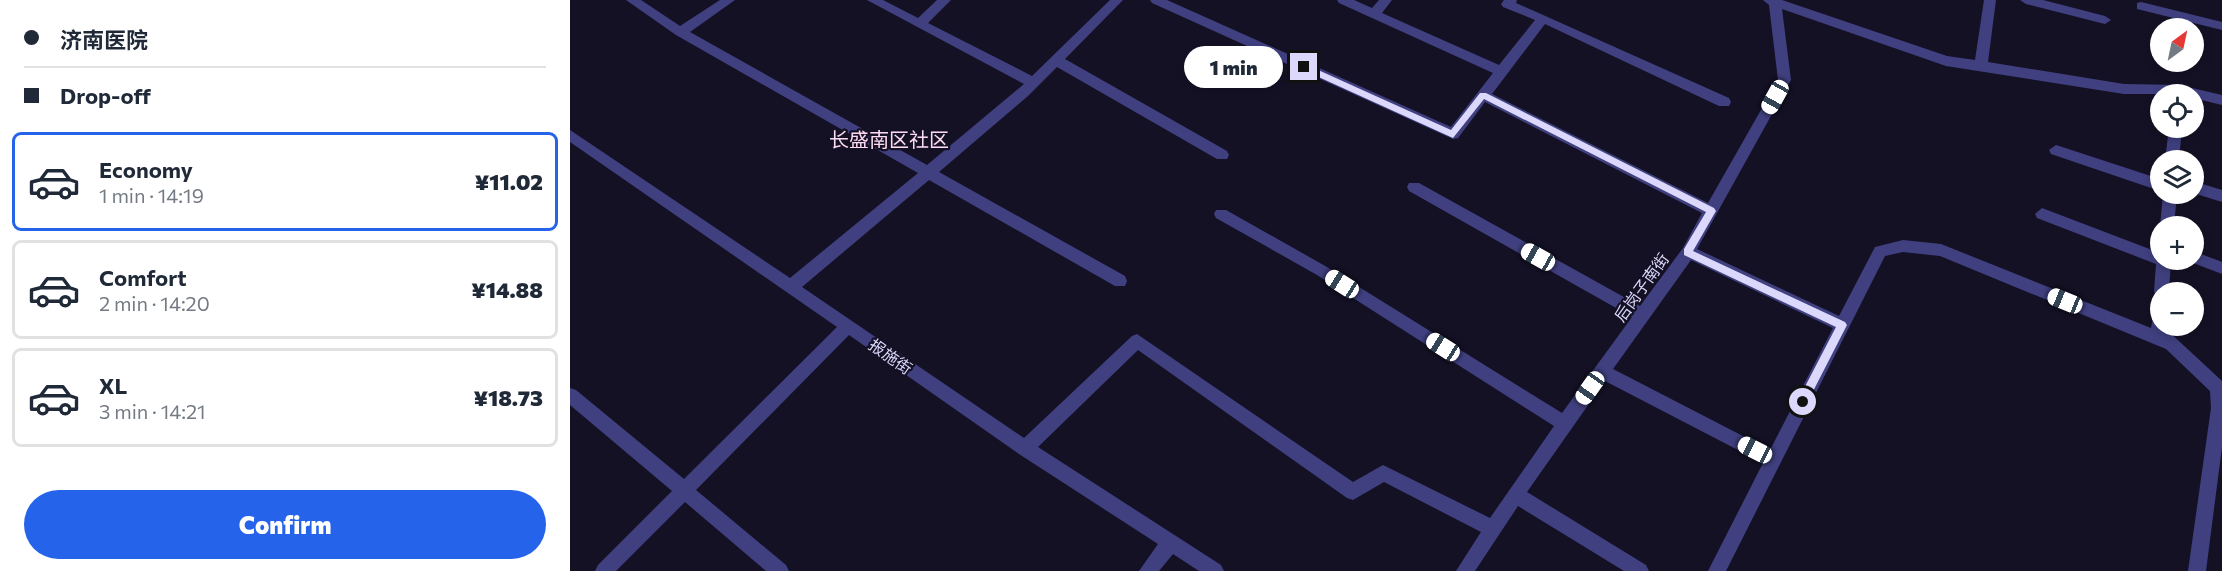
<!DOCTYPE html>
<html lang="en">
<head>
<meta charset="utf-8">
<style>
  body { margin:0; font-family:Commissioner,"Noto Sans SC",sans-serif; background:#f6f6f7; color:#1f2937; height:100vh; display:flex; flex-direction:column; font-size:22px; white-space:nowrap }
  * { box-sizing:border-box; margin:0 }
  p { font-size:20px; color:#747a83 }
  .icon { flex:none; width:33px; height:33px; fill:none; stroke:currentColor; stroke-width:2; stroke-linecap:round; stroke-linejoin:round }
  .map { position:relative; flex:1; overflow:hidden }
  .side { display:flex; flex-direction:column; background:#fff; width:570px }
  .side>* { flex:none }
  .top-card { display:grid; align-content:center; height:132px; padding:0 24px; background:#fff }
  .needle { width:39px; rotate:33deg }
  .tools { position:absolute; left:1580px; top:18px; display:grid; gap:12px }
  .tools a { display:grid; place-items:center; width:54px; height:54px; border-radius:50%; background:#fff; box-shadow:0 3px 9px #0003; font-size:30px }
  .end { position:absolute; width:27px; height:27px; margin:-14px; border:8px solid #dbd8fc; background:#111; box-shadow:0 0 0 3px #111 }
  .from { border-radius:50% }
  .bubble { position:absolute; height:42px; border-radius:21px; background:#fff; box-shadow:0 3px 9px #0003; font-size:20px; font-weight:800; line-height:42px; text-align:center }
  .car { position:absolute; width:18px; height:36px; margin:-18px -9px; border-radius:8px; box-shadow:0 0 4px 2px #0007; background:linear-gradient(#fff 24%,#345 0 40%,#fff 0 76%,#345 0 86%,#fff 0) }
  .top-card b { display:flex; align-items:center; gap:21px; height:57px; font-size:22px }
  .top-card b+b { border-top:2px solid #e0e1e3 }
  .top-card i { width:15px; height:15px; background:#1f2937 }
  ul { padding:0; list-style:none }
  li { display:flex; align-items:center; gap:18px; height:99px; margin:0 12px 9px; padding:0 12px; border:3px solid #e0e1e3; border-radius:9px }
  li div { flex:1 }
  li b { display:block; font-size:22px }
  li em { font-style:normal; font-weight:800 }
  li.selected { border-color:#2563eb }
  li>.icon { width:54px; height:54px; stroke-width:1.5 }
  .primary-button { display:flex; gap:12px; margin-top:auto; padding:12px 24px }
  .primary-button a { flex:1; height:69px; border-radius:36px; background:#2563eb; color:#fff; font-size:24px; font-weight:800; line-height:69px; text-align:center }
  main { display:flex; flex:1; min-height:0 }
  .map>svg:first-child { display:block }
</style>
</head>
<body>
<main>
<section class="side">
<div class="top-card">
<b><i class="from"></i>济南医院</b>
<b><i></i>Drop-off</b>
</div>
<ul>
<li class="selected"><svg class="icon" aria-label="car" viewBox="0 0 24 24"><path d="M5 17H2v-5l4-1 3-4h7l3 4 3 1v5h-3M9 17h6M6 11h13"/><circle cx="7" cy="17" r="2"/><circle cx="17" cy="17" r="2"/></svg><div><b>Economy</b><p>1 min · 14:19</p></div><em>¥11.02</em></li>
<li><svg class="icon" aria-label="car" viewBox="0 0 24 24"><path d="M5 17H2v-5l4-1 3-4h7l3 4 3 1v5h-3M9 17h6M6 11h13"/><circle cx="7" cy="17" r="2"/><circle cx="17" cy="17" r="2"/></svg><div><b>Comfort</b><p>2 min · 14:20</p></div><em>¥14.88</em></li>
<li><svg class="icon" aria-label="car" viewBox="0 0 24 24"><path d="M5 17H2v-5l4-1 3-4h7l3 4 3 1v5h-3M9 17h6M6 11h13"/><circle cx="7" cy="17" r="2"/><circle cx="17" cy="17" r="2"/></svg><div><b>XL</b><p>3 min · 14:21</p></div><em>¥18.73</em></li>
</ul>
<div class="primary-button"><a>Confirm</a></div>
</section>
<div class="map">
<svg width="1652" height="571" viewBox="0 0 1652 571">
  <rect width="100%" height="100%" fill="#141125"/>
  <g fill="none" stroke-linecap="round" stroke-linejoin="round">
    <g fill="#404081" fill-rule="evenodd">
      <path d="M56,0H71L110,26L150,0H165L120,32L357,165L454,84L297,0H313L348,18L367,0H381L358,23L462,76L540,0H553L495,59L657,151L659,155L657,159H647L487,67L458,96L369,172L555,276L557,281L555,286H545L359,180L232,287L454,438L562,336L567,334L783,482L813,465L920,518L984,426L747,275L646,218L644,214L646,210H656L757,267L992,413L1062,317L839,191L837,187L839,183H849L1070,306L1113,248L1132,213L915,102L888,138L883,139L582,3L580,0H597L881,127L923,73L769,3L767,0H784L802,8L809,0H822L812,13L929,65L965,20L933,7L931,4L934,0H947L946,3L1159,98L1161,102L1159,106H1149L975,24L922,94L1138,203L1208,80L1199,5L1193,0H1212L1377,56L1405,60L1414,0H1426L1418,62L1554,84L1609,85L1652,95V105L1623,98V94H1554L1376,66L1212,9L1221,80L1127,249L1269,316L1305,247L1333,240L1371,244L1581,328L1585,306L1590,304V326H1596V329L1652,381V447L1636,571H1618L1641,408L1640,391L1596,349L1370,256L1333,252L1315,256L1156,571H1138L1193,463L1035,381L957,492L1076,565L1079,571H1054L948,506L905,571H886L911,532L814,482L783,500L777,498L568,350L468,447L651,565L654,571H629L603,554L589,571H569L588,544L449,454L279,335L126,490L216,565L219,571H196L115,502L46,571H25L28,565L102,491L0,405V388L6,390L114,479L267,327L0,142V130L220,278L348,173L106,35ZM1121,260L1263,328L1200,450L1043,369Z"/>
      <path d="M1450,0H1473L1535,16L1541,20L1535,24L1456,4Z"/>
      <path d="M1571,2L1652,22V30L1567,9V3Z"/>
      <path d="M1599,128H1612L1609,160H1595Z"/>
      <path d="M1486,145L1590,179V191L1481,154L1479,150Z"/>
      <path d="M1623,181L1652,190V202L1623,193Z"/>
      <path d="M1593,194H1607L1604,226H1590Z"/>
      <path d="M1472,208L1590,253V260H1601L1599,292H1590V298L1584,292L1586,264L1467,218L1465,214Z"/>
      <path d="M1623,251L1652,262V274L1618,261L1617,260H1623Z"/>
    </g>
  </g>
  <path fill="#dbd8fc" d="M731,65H737L881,130L910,93H916L1144,208L1146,211L1123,251L1275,322L1277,325L1236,405H1229L1227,402L1266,327L1114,255V249L1136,212L914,99L883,138L731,69Z"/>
  <g text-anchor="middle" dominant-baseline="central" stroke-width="4.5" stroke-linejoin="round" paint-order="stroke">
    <g font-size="16" fill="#dbd8fc" stroke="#141125">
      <text transform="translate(1071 287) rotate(-54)">后岗子南街</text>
      <text transform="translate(321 356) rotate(35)">报施街</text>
    </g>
    <g font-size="20" fill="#fcdaf1" stroke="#141125">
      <text x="319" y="139">长盛南区社区</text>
    </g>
  </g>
</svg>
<div class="tools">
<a><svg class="needle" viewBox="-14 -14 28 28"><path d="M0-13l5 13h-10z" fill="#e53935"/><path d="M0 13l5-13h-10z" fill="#747a83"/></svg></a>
<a><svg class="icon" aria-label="locate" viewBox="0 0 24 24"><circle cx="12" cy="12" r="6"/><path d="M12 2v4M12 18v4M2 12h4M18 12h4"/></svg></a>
<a><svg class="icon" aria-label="layers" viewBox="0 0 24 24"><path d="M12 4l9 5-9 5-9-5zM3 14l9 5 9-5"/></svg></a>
<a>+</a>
<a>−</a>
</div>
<i class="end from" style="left:1233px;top:402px"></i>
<i class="end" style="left:734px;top:67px"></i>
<div class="bubble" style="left:614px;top:46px;width:99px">1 min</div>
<i class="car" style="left:1205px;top:97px;rotate:209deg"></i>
<i class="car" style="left:968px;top:257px;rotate:299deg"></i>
<i class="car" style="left:772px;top:284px;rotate:302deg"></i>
<i class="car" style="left:1495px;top:301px;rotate:292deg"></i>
<i class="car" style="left:873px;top:347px;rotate:302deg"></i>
<i class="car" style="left:1020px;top:388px;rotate:215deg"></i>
<i class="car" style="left:1185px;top:450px;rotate:297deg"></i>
</div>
</main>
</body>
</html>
